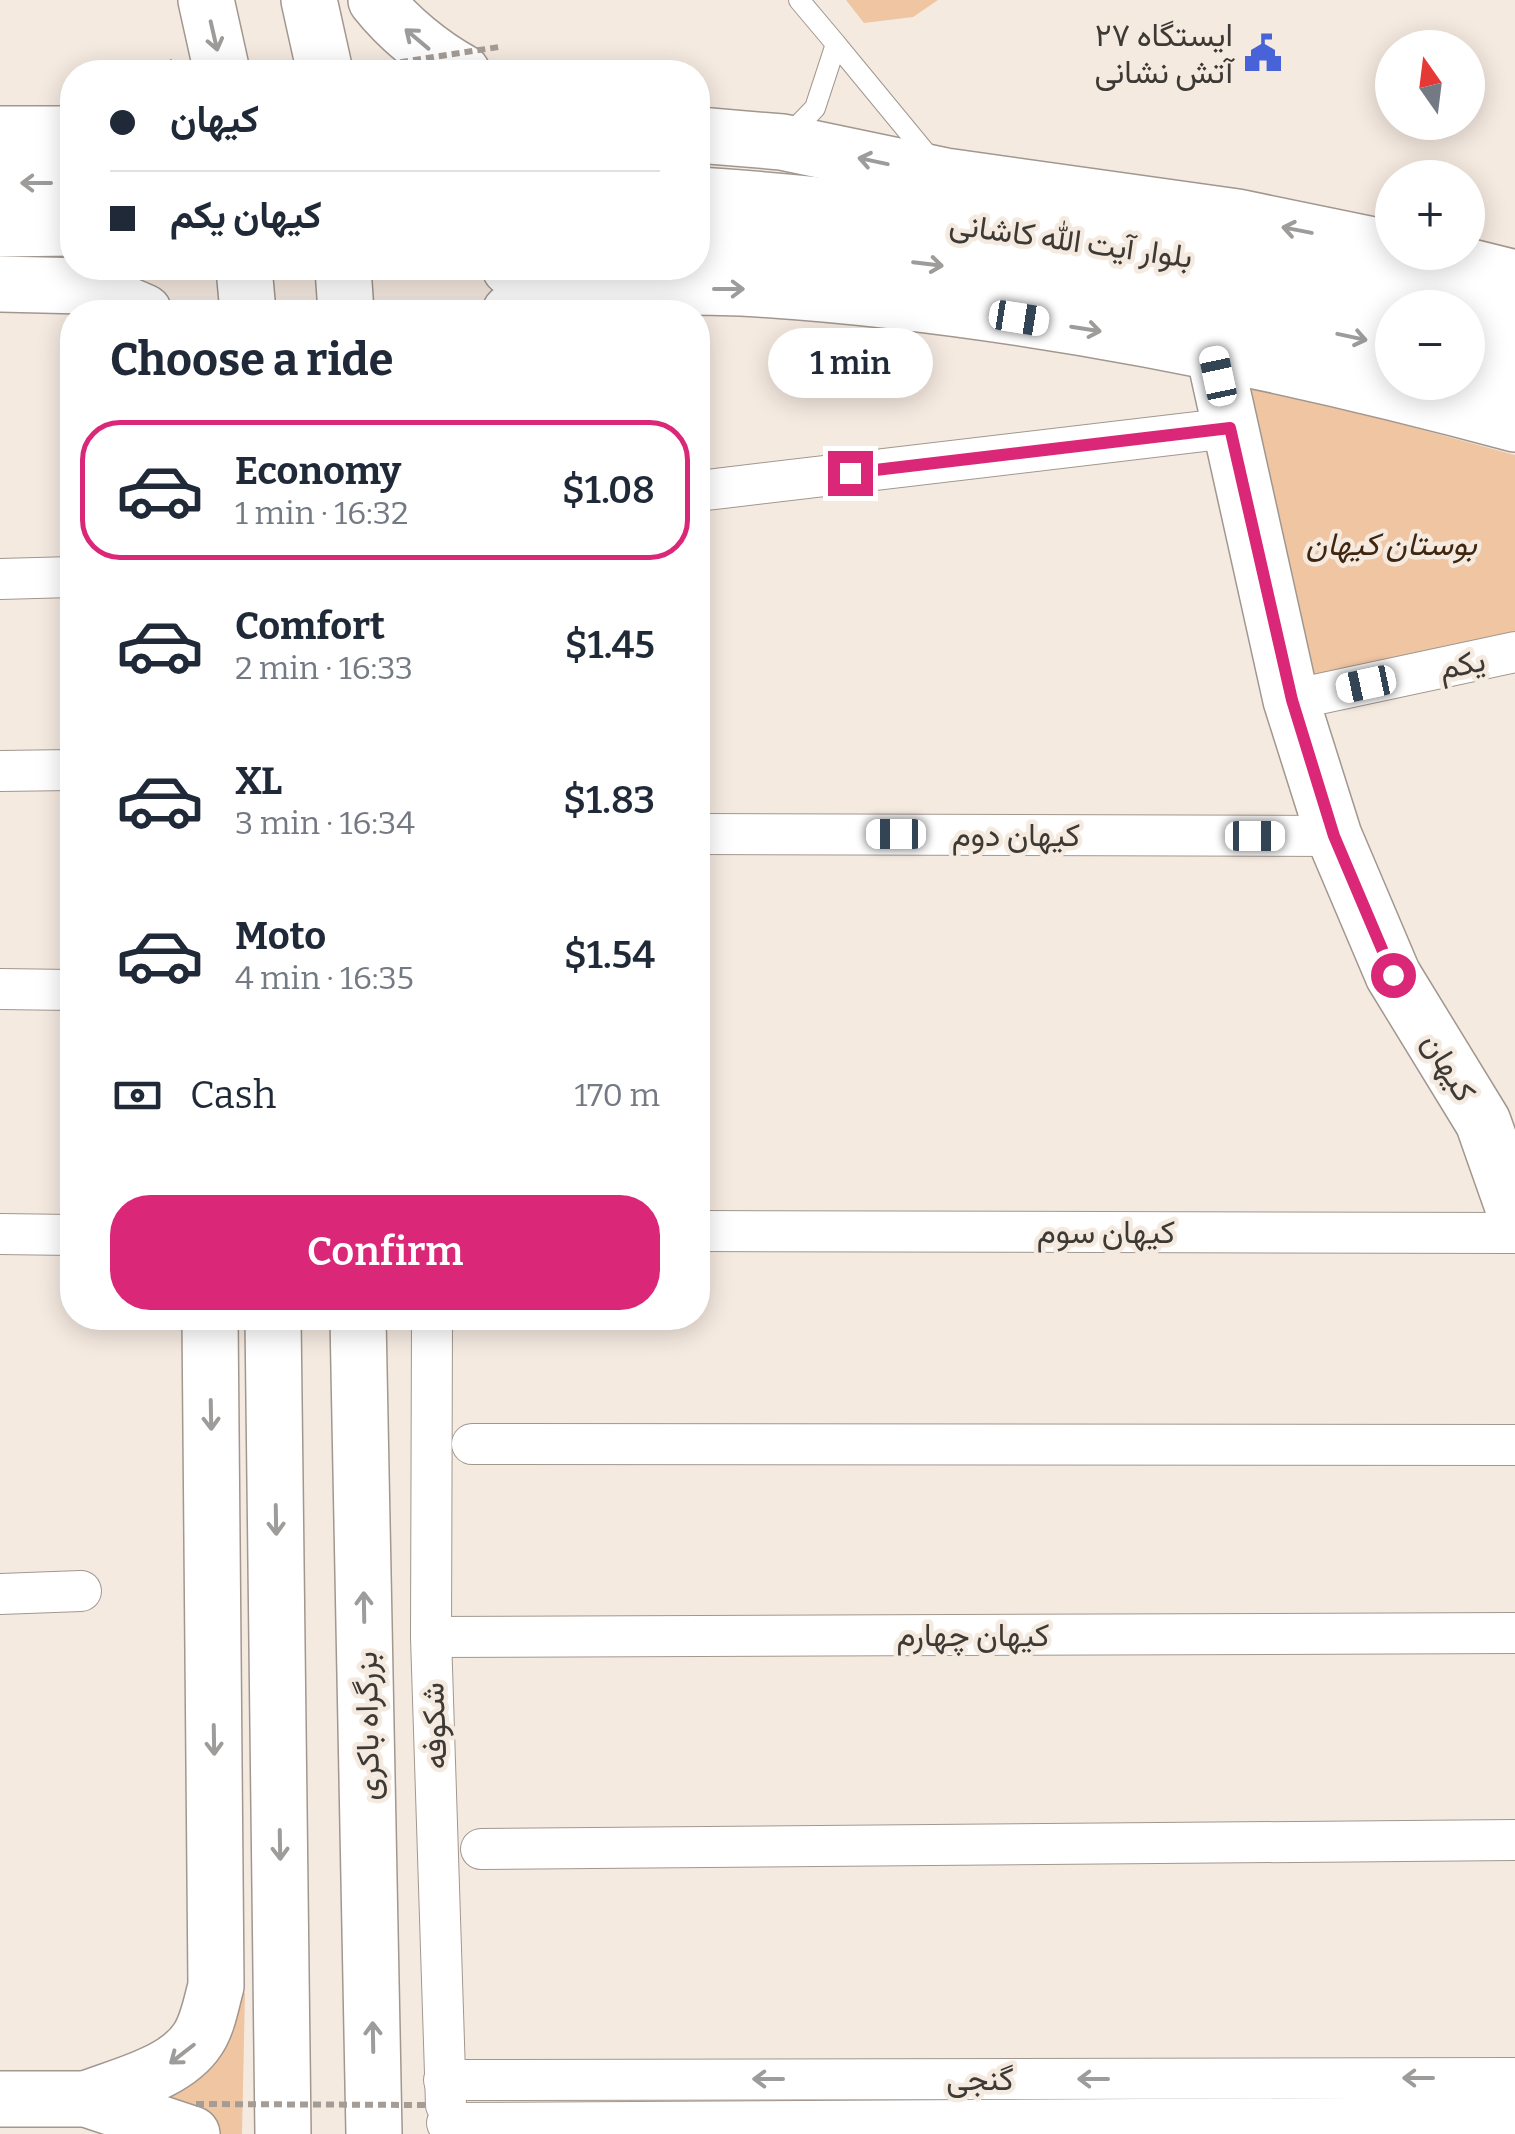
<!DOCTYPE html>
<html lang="en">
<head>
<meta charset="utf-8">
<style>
  body { margin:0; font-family:Bitter,Vazirmatn,serif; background:#f6f6f7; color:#1f2937; height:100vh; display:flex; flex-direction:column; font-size:38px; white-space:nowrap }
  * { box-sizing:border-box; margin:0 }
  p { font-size:32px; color:#747a83 }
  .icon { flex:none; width:55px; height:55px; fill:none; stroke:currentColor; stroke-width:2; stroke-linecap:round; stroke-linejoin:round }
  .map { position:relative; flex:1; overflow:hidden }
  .sheet { position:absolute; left:60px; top:300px; width:650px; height:1030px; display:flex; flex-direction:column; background:#fff; border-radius:40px; box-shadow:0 5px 25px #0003 }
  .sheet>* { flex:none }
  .banner { position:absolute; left:60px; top:60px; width:650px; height:220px; border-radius:40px; box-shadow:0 5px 25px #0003; display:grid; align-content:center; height:220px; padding:0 50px; background:#fff }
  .needle { width:65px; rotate:346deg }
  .fabs { position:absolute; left:1375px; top:30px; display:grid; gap:20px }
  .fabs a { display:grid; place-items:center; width:110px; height:110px; border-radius:50%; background:#fff; box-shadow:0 5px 25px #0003; font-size:50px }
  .end { position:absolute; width:45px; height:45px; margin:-22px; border:12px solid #db2777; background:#fff; box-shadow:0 0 0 5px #fff }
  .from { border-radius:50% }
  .bubble { position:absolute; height:70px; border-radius:35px; background:#fff; box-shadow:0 5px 25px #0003; font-size:32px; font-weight:600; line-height:70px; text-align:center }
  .car { position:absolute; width:30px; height:60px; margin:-30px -15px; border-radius:12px; box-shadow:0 0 8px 2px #0007; background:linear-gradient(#fff 24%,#345 0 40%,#fff 0 76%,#345 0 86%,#fff 0) }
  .banner b { display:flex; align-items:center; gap:35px; height:95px; font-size:38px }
  .banner b+b { border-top:2px solid #e0e1e3 }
  .banner i { width:25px; height:25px; background:#1f2937 }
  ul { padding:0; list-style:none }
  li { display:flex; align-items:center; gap:30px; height:140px; margin:0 20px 15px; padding:0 30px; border:5px solid transparent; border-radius:40px }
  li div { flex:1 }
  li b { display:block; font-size:38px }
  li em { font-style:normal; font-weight:600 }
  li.selected { border-color:#db2777 }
  li>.icon { width:90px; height:90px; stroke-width:1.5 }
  h2 { padding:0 50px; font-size:45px; line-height:120px }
  .pay { display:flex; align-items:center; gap:25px; height:110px; padding:0 50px; font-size:38px }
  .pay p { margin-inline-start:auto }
  .primary-button { display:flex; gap:20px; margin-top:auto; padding:20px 50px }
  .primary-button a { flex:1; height:115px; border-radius:40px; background:#db2777; color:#fff; font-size:40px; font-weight:600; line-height:115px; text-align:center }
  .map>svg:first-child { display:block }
</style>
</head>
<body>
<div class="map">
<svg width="1515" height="2134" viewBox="0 0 1515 2134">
  <rect width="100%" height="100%" fill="#f5eae0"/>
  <g fill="#f0c5a2">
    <path d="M846,0H938L913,17L864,23Z"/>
    <path d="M1231,378L1515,455V639L1299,683Z"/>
    <path d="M226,1989L245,1993L242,2134H220L199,2106L166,2103L163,2082Z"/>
  </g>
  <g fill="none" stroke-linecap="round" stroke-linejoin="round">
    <g stroke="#a2978f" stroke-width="22">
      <g id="lane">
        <path d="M799,0L836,44"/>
        <path d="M787,137L815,108L836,44L934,163"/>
      </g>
    </g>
    <g stroke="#a2978f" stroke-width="42">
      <g id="street">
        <path d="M698,491L1230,428"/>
        <path d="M0,579L72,577"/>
        <path d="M1291,700L1515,652"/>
        <path d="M0,771L72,770"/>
        <path d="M698,834L1334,836"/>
        <path d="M0,989L72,990"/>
        <path d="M698,1231L1515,1233"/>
        <path d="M0,1234L72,1235"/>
        <path d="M432,1318L431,1637L446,2105"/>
        <path d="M472,1444L1515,1445"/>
        <path d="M0,1594L81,1591"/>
        <path d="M431,1637L1515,1633"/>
        <path d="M481,1849L1515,1840"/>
        <path d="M444,2080L1515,2078"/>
        <path d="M447,2123L1515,2117"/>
      </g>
    </g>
    <g stroke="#a2978f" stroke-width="58">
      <g id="secondary">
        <path d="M1213,349L1291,700L1334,836L1393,975L1483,1122L1515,1213"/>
        <path d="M0,2099H86L192,2134"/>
        <path d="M86,2099C122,2085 176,2073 198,2039C208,2024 211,2004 216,1986L210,1318"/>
      </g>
    </g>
    <g stroke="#a2978f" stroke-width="58">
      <g id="primary">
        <path d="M0,134H72"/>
        <path d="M698,135L782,142L945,176L1237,217L1392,249"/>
        <path d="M0,183L72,182"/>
        <path d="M698,195C948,211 1195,256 1441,308"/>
        <path d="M0,229L72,228"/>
        <path d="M698,241C932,255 1163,298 1392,345"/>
        <path d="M1410,252L1515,278"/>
        <path d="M510,268L536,282L561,288C627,288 694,285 759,289C1015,306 1268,357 1515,424"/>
        <path d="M0,284L84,286L104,268"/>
        <path d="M1468,314L1515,327"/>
        <path d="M1468,361L1515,374"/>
      </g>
    </g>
    <g stroke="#a2978f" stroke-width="58">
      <g id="highway">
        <path d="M206,0L222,72"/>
        <path d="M309,0L325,72"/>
        <path d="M376,0C398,28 431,55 462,72"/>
        <path d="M244,268L248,312"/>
        <path d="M343,268L346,312"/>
        <path d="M84,286L144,312"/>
        <path d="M510,312L536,295L561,288"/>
        <path d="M273,1318L283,2134"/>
        <path d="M358,1318L374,2134"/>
      </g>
    </g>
    <path stroke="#a59d95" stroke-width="6" stroke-dasharray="8 5" stroke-linecap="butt" d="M160,72L173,61"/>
    <use href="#lane" stroke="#fff" stroke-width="20"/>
    <use href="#street" stroke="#fff" stroke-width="40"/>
    <use href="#secondary" stroke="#fff" stroke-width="55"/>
    <use href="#primary" stroke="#fff" stroke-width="55"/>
    <use href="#highway" stroke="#fff" stroke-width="55"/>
    <g stroke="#a59d95" stroke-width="6" stroke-dasharray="8 5" stroke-linecap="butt">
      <path d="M336,72L499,47"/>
      <path d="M196,2104L426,2105"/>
    </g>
  </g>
  <defs><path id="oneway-shaft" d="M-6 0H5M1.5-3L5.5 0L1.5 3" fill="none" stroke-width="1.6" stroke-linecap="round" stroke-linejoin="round" transform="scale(2.5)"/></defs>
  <g stroke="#9e9c9a">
    <use href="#oneway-shaft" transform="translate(214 36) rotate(77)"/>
    <use href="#oneway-shaft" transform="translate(417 39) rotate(-140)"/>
    <use href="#oneway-shaft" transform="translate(873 161) rotate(-168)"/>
    <use href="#oneway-shaft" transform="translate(36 183) rotate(180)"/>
    <use href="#oneway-shaft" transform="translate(1297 230) rotate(-169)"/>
    <use href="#oneway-shaft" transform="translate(928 264) rotate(7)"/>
    <use href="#oneway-shaft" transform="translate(729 289)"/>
    <use href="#oneway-shaft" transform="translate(1086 329) rotate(9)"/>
    <use href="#oneway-shaft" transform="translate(1352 337) rotate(12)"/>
    <use href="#oneway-shaft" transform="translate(211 1415) rotate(89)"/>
    <use href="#oneway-shaft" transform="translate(276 1520) rotate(89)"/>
    <use href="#oneway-shaft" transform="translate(364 1607) rotate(-91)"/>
    <use href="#oneway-shaft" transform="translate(214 1740) rotate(89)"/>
    <use href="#oneway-shaft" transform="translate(280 1845) rotate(89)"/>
    <use href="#oneway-shaft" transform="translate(373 2037) rotate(-91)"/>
    <use href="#oneway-shaft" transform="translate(182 2054) rotate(142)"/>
    <use href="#oneway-shaft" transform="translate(1418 2078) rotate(180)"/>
    <use href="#oneway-shaft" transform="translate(768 2079) rotate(180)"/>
    <use href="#oneway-shaft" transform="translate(1093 2079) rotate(180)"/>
  </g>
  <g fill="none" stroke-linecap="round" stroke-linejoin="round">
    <path stroke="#db2777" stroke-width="12" d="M850,473L1230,428L1292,700L1334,836L1393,975"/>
  </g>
  <defs>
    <g id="civic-bare" transform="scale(3)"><path d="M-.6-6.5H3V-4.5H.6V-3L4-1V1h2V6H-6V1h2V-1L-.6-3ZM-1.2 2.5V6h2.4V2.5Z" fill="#4763d7" stroke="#f5eae0" stroke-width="2.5" paint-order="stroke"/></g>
  </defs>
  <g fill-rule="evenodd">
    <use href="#civic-bare" x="1263" y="53"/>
  </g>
  <g text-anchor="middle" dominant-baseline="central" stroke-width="9" stroke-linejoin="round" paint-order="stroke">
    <g font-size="32" fill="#3d3935" stroke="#f5eae0" text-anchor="end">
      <text x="1233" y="35">ایستگاه ۲۷<tspan x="1233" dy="37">آتش نشانی</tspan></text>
    </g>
    <g font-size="32" fill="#3d3935" stroke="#f5eae0">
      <text transform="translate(1071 240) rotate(8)">بلوار آیت الله کاشانی</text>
      <text transform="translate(1462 664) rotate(-12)">یکم</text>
      <text x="1016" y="835">کیهان دوم</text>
      <text transform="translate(1449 1067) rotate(59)">کیهان</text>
      <text x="1106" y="1232">کیهان سوم</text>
      <text x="973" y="1635">کیهان چهارم</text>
      <text transform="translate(367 1726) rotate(-91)">بزرگراه باکری</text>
      <text transform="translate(434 1726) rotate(-92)">شکوفه</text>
      <text x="980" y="2079">گنجی</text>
    </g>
    <g font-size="32" font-style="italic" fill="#40260e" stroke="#f5eae0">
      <text x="1391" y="544">بوستان کیهان</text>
    </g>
  </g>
</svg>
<div class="fabs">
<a><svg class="needle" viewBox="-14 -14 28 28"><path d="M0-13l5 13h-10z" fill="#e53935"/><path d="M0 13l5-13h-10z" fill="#747a83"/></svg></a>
<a>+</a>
<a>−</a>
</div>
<i class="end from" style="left:1393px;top:975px"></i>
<i class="end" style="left:850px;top:473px"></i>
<div class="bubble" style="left:768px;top:328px;width:165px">1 min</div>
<i class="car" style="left:1019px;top:318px;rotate:99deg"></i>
<i class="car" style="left:1218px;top:376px;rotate:348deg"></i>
<i class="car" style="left:1366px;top:684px;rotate:258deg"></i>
<i class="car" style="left:896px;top:834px;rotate:270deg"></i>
<i class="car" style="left:1255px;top:836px;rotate:90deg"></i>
<div class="banner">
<b><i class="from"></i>کیهان</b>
<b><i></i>کیهان یکم</b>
</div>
<section class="sheet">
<h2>Choose a ride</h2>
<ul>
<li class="selected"><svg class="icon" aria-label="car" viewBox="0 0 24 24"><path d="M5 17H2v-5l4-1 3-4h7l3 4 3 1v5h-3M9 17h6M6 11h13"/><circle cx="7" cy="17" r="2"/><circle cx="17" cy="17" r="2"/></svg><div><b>Economy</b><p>1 min · 16:32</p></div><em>$1.08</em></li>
<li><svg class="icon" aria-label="car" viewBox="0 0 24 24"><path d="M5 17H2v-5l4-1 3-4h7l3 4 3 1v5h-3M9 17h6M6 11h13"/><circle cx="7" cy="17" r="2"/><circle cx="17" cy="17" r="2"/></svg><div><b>Comfort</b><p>2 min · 16:33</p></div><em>$1.45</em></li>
<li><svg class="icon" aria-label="car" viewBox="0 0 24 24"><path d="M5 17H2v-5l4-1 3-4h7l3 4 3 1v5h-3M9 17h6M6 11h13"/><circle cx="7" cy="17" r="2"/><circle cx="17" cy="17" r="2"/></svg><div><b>XL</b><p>3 min · 16:34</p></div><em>$1.83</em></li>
<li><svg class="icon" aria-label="car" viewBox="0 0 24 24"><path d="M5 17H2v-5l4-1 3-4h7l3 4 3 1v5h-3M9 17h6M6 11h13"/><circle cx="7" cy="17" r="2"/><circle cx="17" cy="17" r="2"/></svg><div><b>Moto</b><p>4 min · 16:35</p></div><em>$1.54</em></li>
</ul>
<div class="pay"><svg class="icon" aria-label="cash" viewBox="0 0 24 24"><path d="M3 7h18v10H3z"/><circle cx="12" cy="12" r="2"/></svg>Cash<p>170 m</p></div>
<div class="primary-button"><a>Confirm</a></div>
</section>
</div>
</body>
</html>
